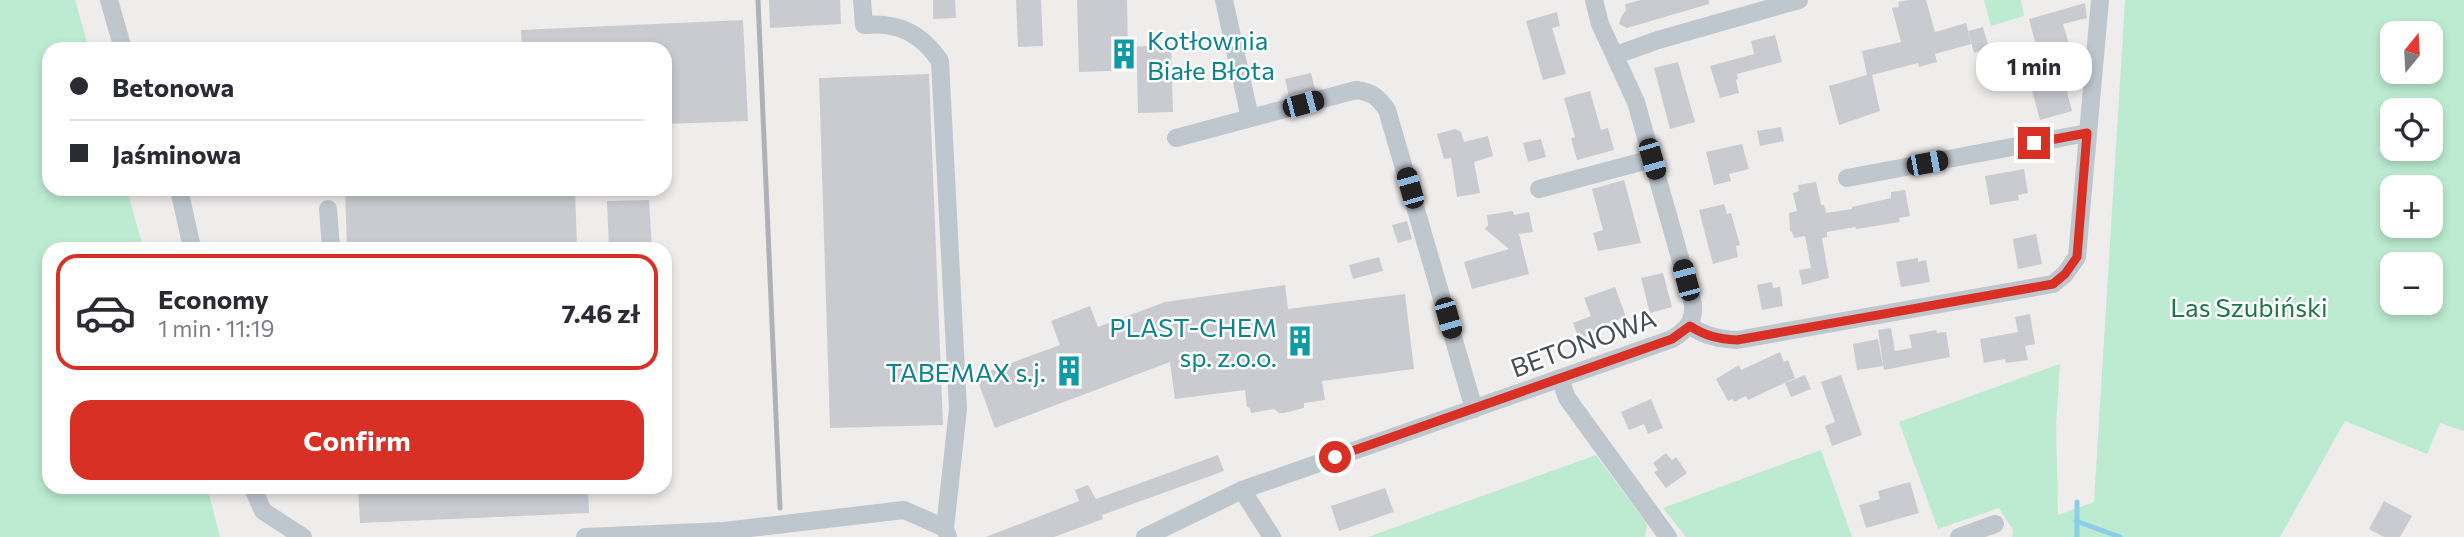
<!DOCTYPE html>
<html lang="en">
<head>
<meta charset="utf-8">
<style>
  body { margin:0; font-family:Commissioner,sans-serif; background:#f7f7f7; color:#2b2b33; height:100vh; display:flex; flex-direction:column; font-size:26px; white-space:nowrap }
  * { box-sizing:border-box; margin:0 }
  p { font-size:23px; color:#7c7c81 }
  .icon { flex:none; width:38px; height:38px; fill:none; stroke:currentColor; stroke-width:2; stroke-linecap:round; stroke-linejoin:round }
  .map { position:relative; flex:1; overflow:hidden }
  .panel { position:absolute; left:42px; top:242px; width:630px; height:252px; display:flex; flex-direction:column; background:#fff; border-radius:21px; box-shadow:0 4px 10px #0003 }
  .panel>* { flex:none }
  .hud { position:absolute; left:42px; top:42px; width:630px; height:154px; border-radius:21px; box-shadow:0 4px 10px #0003; display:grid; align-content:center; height:154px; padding:0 28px; background:#fff }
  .needle { width:46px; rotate:18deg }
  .controls { position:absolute; left:2380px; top:21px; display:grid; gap:14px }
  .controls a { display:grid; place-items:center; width:63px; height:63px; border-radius:14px; background:#fff; box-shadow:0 4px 10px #0003; font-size:35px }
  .end { position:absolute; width:32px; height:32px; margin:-16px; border:9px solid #d93025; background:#fff; box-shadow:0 0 0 4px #fff }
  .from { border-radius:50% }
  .bubble { position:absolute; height:49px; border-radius:21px; background:#fff; box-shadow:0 4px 10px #0003; font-size:23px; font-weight:700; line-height:49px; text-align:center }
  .car { position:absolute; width:21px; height:42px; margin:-21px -10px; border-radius:9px; box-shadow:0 0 5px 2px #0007; background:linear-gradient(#222 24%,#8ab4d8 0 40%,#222 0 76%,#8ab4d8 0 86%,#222 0) }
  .hud b { display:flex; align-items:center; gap:24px; height:66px; font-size:26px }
  .hud b+b { border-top:2px solid #e1e1e2 }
  .hud i { width:18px; height:18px; background:#2b2b33 }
  ul { padding:12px 0 0; list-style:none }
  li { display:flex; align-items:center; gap:21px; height:116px; margin:0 14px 10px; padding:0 14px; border:4px solid transparent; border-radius:21px }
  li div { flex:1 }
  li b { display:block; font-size:26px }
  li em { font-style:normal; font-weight:700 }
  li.current { border-color:#d93025 }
  li>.icon { width:63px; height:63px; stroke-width:1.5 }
  .button { display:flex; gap:14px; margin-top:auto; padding:14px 28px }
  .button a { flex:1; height:80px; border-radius:21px; background:#d93025; color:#fff; font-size:28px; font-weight:700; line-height:80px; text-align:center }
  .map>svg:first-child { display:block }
</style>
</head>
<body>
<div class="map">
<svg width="2464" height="537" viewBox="0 0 2464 537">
  <rect width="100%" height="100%" fill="#efecec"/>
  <g fill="#bcebd1" fill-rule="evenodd">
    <path d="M0,0H75L89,49H49V189H127L143,248H49V486L207,487L220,537H0Z"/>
    <path d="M1984,0H2021L2024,16L1991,26Z"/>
    <path d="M2125,0H2464V431L2440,423L2427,454L2345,421L2280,537H2012L2013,530L1999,508L1938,529L1899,422L2060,364L2056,424L2058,515L2094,502ZM2431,33V72H2392V33ZM2431,110V149H2392V110ZM2431,187V226H2392V187ZM2431,264V303H2392V264Z"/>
    <path d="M1821,450L1852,537H1686L1663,508Z"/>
    <path d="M1596,455L1647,524L1645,537H1368Z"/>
  </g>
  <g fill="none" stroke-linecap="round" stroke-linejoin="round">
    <g stroke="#8bcee6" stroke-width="5">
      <path d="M2076,521L2120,537"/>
      <path d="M2077,537V502"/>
    </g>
  </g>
  <g fill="#cacbd1">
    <path d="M769,0H840L841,24L770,28Z"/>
    <path d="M933,0H955L956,18L933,19Z"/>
    <path d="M1016,0H1041L1043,46L1018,47Z"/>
    <path d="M1077,0H1127L1128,47L1171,45L1173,112L1138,113L1137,70L1079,72Z"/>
    <path d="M1641,0H1709V4L1627,28L1619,24L1621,17L1626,10L1625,4Z"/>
    <path d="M1908,0H1926L1935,32L1966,23L1971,44L1935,54L1937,62L1919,67L1918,63L1872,75L1880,111L1839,125L1829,86L1867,75L1862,51L1901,42L1892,8L1899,7L1898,2Z"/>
    <path d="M2085,3L2087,18L2063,24L2070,48L2056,52L2072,111L2040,120L2030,83L2045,79L2029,19Z"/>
    <path d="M1557,12L1560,26L1552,28L1566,74L1543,80L1526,21Z"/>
    <path d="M743,20L748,121L665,124V49H522L521,30Z"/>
    <path d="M1983,27L1989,48L1974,53L1968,31Z"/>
    <path d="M1775,35L1782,62L1737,74L1738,79L1736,80L1739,93L1720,98L1710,66L1754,54L1751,41Z"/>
    <path d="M1678,62L1695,122L1670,129L1654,68Z"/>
    <path d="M1311,73L1315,89L1289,96L1285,79Z"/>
    <path d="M929,74L943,425L830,428L819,78Z"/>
    <path d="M1590,91L1601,130L1608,128L1614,150L1577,160L1571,138L1575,137L1564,98Z"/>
    <path d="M1781,127L1784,141L1760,146L1757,131Z"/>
    <path d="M1455,129L1461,132L1464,142L1488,136L1493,156L1474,162L1480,193L1457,197L1451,158L1444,159L1437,134Z"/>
    <path d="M1541,139L1546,157L1528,162L1523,143Z"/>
    <path d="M1742,144L1749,169L1729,174L1731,181L1714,185L1706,152Z"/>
    <path d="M2024,169L2028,193L2018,195L2019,200L1990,205L1985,176Z"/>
    <path d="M1624,180L1641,243L1598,251L1593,233L1603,230L1592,189Z"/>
    <path d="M1816,182L1821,205H1824L1826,213L1852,209V207L1891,198V192L1905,190L1910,216L1899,218L1900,222L1856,229L1855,227L1827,232V237L1822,238L1829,278L1802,285L1799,270L1811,268L1805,236L1794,238L1792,232L1790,231L1789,213L1797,211L1793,193L1799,191L1798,185Z"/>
    <path d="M345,189H575L577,248H347Z"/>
    <path d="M649,200L652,248H609L607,201Z"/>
    <path d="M1724,204L1727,214L1731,213L1740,245L1736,246L1738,257L1713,264L1699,210Z"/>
    <path d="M1513,211L1514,215L1529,212L1533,232L1519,234L1529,274L1472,289L1464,262L1509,249L1485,229L1488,225L1487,215Z"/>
    <path d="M1407,221L1412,239L1398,243L1392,225Z"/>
    <path d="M2036,234L2042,264L2018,269L2013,239Z"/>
    <path d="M1379,257L1383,271L1353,279L1349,265Z"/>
    <path d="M1918,258V262L1926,260L1930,282L1901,287L1896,262Z"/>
    <path d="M1663,273L1672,307L1650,313L1641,278Z"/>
    <path d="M1772,282L1773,288L1780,287L1783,306L1762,310L1757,285Z"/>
    <path d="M1285,285L1288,309L1405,294L1414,369L1322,381L1325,400L1304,403V408L1284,413H1279L1274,409L1251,413L1250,408L1247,407L1245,390L1175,399L1170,362L995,428L976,376L1060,345L1051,321L1090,306L1098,327L1165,302Z"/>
    <path d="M1615,287L1626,317L1599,327L1600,331L1579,339L1573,323L1591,316L1584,298Z"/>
    <path d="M2030,314L2035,344L2025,346L2028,360L2006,363L2005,359L1984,363L1980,339L2018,332L2015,317Z"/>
    <path d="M1891,328L1895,351L1912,348L1909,335L1936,330L1937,333L1946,332L1950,357L1884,370L1878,330Z"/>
    <path d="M1878,339L1883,366L1857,370L1853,344Z"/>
    <path d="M1780,352L1784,362L1788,360L1795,378L1748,400L1746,396L1734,402L1733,399L1728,401L1716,379L1739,365L1741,370Z"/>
    <path d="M1805,375L1811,389L1791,397L1785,383Z"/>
    <path d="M1841,375L1862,435L1832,446L1825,426L1835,422L1821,382Z"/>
    <path d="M1651,399L1663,428L1648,434L1644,424L1629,430L1621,412Z"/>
    <path d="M1666,453L1672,460L1676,457L1687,473L1666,488L1654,472L1658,470L1653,463Z"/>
    <path d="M1218,455L1224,471L1102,515L1103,519L1054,537H986L1079,501L1075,490L1088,485L1096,499Z"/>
    <path d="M1910,482L1919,513L1866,528L1859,505L1880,499L1878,491Z"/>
    <path d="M358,486H588L589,513L360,523Z"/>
    <path d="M1385,488L1394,512L1339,531L1331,506Z"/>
    <path d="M2384,501L2412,516L2400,537H2384L2369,529Z"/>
  </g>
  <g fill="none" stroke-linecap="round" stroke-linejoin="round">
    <g stroke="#bec6ce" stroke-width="18">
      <path d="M109,0L123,49"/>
      <path d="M862,0L864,25C898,22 921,33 940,61L958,409L945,528L948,537"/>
      <path d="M1224,0L1250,118"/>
      <path d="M1616,55L1658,40L1799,0"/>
      <path d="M1176,138L1356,90C1372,92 1378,97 1387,110L1474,409"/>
      <path d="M1847,178L2087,133"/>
      <path d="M179,189L192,248"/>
      <path d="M1539,189L1652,159"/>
      <path d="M328,209L331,248"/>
      <path d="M1690,326C1705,336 1719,339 1737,340L2053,284L2065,274L2077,257L2100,0"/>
      <path d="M1560,379L1567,398L1668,537"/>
      <path d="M252,486L263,511L303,537"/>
      <path d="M1242,490L1272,537"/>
      <path d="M585,537L724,531L904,510L945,528"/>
      <path d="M1145,537L1242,490L1672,339C1687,329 1694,323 1693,304L1636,102L1600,24L1594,0"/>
      <path d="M1959,537L1995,524"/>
    </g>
    <path stroke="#afb1b6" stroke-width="5" d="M758,0L780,508"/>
  </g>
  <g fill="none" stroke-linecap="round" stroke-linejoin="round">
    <path stroke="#d93025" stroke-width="9" d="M1335,457L1672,339L1690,326C1705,336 1719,339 1737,340L2053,284L2065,274L2077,257L2087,133L2034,143"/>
  </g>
  <defs>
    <g id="building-bare" transform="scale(2.415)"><path d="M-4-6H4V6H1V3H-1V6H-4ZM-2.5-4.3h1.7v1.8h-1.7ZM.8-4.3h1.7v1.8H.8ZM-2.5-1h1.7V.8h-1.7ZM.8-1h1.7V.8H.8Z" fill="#0f9aa8" stroke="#fff" stroke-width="2.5" paint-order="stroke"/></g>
  </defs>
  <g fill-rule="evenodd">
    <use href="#building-bare" x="1124" y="54"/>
    <use href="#building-bare" x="1300" y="341"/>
    <use href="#building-bare" x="1069" y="371"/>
  </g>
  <g text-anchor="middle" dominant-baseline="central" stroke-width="5" stroke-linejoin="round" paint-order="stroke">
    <g font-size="26" fill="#0d838f" stroke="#fff" text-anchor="end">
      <text x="1147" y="39" text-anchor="start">Kotłownia<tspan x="1147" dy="30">Białe Błota</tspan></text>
      <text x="1277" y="326">PLAST-CHEM<tspan x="1277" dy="30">sp. z.o.o.</tspan></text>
      <text x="1046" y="371">TABEMAX s.j.</text>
    </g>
    <g font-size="26" fill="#1b754d" stroke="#fff">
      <text x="2249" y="306">Las Szubiński</text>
    </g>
    <g font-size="26" fill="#464e58" stroke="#fff">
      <text transform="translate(1583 342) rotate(-20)">BETONOWA</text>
    </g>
  </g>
</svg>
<div class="controls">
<a><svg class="needle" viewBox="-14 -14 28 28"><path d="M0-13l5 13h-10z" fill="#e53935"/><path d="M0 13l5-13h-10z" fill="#7c7c81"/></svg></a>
<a><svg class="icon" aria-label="locate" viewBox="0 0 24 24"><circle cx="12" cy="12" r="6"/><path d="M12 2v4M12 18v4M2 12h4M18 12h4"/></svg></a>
<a>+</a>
<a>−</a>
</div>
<i class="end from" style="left:1335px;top:457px"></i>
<i class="end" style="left:2034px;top:143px"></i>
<div class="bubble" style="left:1976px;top:42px;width:116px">1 min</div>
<i class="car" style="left:1303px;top:104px;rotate:75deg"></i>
<i class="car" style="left:1652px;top:159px;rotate:164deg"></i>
<i class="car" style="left:1927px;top:163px;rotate:79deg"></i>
<i class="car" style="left:1410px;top:188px;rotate:344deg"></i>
<i class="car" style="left:1686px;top:280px;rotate:345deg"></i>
<i class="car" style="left:1448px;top:318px;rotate:164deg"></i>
<div class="hud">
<b><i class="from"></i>Betonowa</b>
<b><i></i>Jaśminowa</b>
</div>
<section class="panel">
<ul>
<li class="current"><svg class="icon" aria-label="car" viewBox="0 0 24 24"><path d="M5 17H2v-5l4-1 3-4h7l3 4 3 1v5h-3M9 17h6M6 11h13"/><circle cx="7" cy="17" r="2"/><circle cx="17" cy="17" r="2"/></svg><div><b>Economy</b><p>1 min · 11:19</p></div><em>7.46 zł</em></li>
</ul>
<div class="button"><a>Confirm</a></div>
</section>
</div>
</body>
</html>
